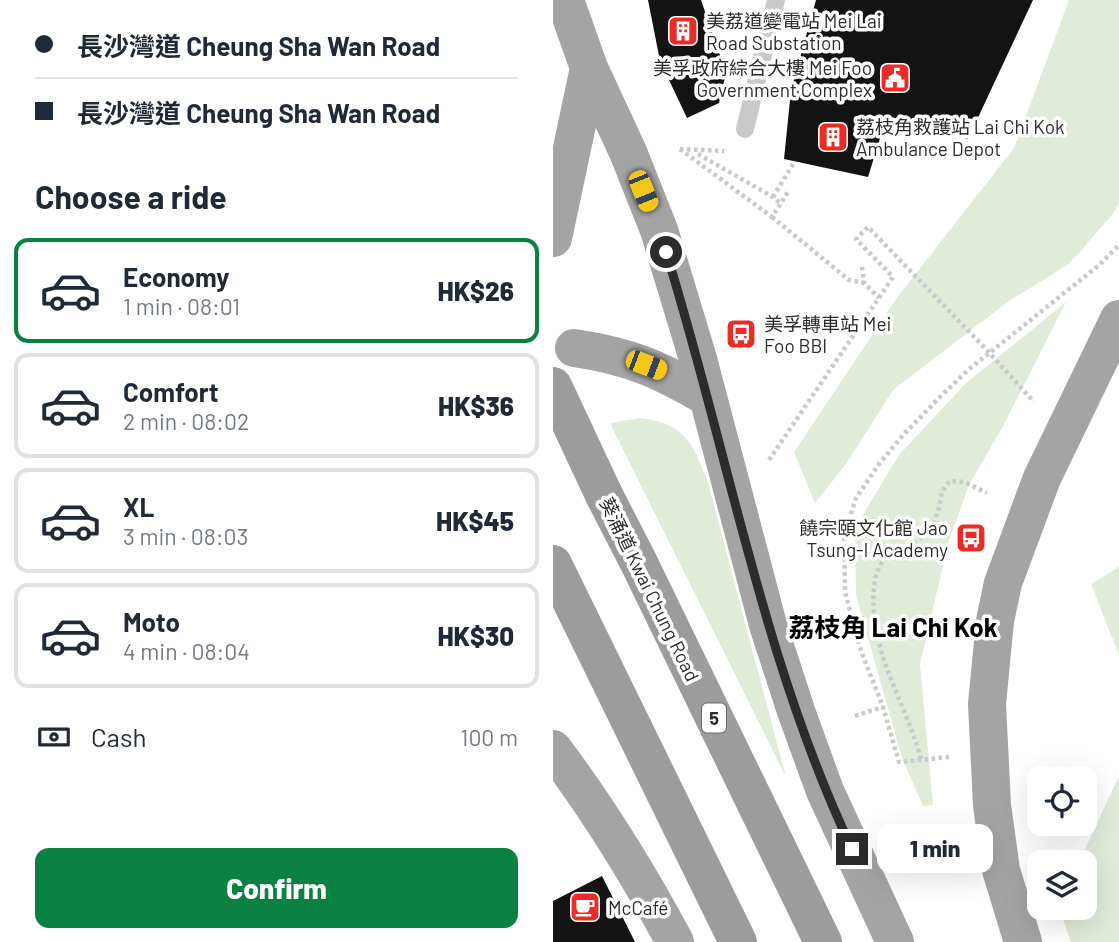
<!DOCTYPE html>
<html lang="en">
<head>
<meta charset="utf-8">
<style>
  body { margin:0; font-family:Barlow,"Noto Sans TC",sans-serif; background:#f2f2f3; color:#1f2937; height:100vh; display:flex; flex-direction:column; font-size:26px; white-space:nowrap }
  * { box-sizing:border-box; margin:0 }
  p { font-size:23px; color:#747a83 }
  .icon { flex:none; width:38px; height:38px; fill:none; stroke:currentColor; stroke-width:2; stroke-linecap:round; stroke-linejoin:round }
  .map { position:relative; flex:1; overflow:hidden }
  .drawer { display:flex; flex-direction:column; background:#fff; width:553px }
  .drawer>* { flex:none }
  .top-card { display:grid; align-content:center; height:154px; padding:0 35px; background:#fff }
  .fabs { position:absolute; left:474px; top:766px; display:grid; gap:14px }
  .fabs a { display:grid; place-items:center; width:70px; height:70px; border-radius:14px; background:#fff; box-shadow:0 7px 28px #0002; font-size:35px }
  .end { position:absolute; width:32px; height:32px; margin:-16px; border:9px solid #2c2c2c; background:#fff; box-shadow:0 0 0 4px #fff }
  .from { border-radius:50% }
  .bubble { position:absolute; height:49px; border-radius:14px; background:#fff; box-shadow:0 7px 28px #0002; font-size:23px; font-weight:800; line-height:49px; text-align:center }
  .car { position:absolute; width:21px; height:42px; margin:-21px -10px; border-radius:9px; box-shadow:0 0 5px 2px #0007; background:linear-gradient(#f5c518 24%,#345 0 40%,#f5c518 0 76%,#345 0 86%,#f5c518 0) }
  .top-card b { display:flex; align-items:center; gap:24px; height:66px; font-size:26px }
  .top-card b+b { border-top:2px solid #e0e1e3 }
  .top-card i { width:18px; height:18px; background:#1f2937 }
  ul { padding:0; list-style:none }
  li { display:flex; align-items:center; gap:21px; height:105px; margin:0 14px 10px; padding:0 21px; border:4px solid #e0e1e3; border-radius:14px }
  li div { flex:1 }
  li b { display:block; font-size:26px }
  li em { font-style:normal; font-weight:800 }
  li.current { border-color:#0b8043 }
  li>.icon { width:63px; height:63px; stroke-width:1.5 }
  h2 { padding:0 35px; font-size:32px; line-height:84px }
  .pay { display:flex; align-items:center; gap:18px; height:77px; padding:0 35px; font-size:26px }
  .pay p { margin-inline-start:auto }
  .action { display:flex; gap:14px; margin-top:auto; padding:14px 35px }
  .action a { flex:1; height:80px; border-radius:14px; background:#0b8043; color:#fff; font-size:28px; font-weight:800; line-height:80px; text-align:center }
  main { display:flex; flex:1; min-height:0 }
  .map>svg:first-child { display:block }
</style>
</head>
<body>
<main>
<section class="drawer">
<div class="top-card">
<b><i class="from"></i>長沙灣道 Cheung Sha Wan Road</b>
<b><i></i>長沙灣道 Cheung Sha Wan Road</b>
</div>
<h2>Choose a ride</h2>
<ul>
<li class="current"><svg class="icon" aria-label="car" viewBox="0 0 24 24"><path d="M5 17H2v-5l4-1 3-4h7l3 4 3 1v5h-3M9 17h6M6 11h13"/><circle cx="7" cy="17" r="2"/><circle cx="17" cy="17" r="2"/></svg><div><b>Economy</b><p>1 min · 08:01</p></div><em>HK$26</em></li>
<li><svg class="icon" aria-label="car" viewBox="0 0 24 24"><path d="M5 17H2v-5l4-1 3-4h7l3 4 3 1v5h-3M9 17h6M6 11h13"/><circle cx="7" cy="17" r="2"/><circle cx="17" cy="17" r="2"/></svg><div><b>Comfort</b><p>2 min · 08:02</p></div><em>HK$36</em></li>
<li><svg class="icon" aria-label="car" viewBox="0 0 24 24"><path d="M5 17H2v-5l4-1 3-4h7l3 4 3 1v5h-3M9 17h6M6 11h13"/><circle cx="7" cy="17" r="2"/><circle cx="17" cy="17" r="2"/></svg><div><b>XL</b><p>3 min · 08:03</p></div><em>HK$45</em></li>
<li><svg class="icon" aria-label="car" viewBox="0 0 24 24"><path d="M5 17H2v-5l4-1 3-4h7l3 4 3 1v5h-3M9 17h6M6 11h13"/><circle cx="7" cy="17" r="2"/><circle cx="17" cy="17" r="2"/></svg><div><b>Moto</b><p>4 min · 08:04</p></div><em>HK$30</em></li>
</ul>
<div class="pay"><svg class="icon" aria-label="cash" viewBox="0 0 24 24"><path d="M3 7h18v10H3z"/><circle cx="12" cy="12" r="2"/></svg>Cash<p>100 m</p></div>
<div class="action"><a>Confirm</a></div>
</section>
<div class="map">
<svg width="566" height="942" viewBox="0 0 566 942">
  <rect width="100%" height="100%" fill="#fff"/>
  <g fill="#e0ebd8">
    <path d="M516,0H566V203L559,215L516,264L456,301L340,390L293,464L262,503L241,452L343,299L461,148Z"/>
    <path d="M513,302L450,426L416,485L396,540L367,664L380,805L370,806L349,758L303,595L302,528L346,455L413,383Z"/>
    <path d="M87,418C133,424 140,443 155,483L233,777L57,423Z"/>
    <path d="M566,567V655L538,584Z"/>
    <path d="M566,776V942H518L506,908H532V863H523L532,849Z"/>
  </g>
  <g fill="#131313">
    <path d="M95,0H148L173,73L166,103L134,118L107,61Z"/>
    <path d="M263,0H480L415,139L334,116L315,177L231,159L238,90Z"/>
    <path d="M49,876L82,942H0V901Z"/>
  </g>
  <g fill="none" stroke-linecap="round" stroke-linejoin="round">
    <g stroke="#c9c9c9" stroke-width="4.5" stroke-dasharray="3.5 3.5" stroke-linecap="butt">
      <path d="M127,149L219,217L235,192"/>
      <path d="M127,149L171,151"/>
      <path d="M220,197L242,161"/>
      <path d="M219,217L296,280L311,283"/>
      <path d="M309,267L311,283L326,298"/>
      <path d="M216,460L340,277L303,239L315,227L431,347L481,402"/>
      <path d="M302,716L330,707"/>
      <path d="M396,757L346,762L330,707L308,651L292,592L291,535L303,498L326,464L351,434L388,396L415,370L545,266L566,245"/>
      <path d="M368,759C352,699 312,647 322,580C323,572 329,563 332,555C357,548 378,537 385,511C389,496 386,493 397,481L411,482L434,493"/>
    </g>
    <path stroke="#c9c9c9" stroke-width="18" d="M192,129L223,0"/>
    <g stroke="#a4a4a4" stroke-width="38">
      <path d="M12,0L36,68L75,152L106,230L145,359L215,625L243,711L272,791L342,942"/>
      <path d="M0,238L36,68"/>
      <path d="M21,348C76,356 106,369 154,397"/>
      <path d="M0,749C46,810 86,875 122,942"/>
      <path d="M470,942L448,870L439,805L434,704L442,621L450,583L489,478L566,319"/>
    </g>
    <g stroke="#9c9c9c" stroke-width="38">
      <path d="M51,495L85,561L270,942"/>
      <path d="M0,564L185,942"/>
    </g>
    <path stroke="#c9c9c9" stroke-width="4.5" stroke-dasharray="3.5 3.5" stroke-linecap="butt" d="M145,154L220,197L228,204"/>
    <path stroke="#9c9c9c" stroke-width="38" d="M0,386L51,495"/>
  </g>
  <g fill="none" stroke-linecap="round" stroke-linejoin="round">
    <path stroke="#2c2c2c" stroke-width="9" d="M113,252C175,451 209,659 299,849"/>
  </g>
  <defs>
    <g id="building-square" transform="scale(1.575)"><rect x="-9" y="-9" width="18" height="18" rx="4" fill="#eb2c26" stroke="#fff"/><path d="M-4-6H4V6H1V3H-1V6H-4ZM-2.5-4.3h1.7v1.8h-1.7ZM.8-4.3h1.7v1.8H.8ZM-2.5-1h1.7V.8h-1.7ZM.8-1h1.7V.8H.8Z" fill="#fff"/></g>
    <g id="civic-square" transform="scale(1.575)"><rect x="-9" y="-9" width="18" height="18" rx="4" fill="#eb2c26" stroke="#fff"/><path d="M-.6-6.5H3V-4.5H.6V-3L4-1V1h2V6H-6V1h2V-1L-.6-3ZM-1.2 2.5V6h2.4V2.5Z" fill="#fff"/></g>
    <g id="bus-square" transform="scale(1.575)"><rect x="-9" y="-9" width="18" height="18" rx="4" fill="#eb2c26" stroke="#fff"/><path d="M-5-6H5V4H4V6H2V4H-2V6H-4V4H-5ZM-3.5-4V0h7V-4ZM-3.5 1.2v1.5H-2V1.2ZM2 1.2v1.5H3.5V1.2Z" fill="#fff"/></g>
    <g id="cafe-square" transform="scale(1.575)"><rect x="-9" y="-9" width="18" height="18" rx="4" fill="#eb2c26" stroke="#fff"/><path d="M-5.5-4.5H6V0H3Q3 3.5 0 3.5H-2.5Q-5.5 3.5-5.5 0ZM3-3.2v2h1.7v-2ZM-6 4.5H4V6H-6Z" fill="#fff"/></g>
  </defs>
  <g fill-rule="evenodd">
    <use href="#building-square" x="130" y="31"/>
    <use href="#civic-square" x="342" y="78"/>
    <use href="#building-square" x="280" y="137"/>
    <use href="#bus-square" x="188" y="334"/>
    <use href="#bus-square" x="418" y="538"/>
    <use href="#cafe-square" x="32" y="907"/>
  </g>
  <g text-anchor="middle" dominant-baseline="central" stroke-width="7" stroke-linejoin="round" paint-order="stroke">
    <rect fill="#fff" stroke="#6b6b6b" stroke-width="2" x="149" y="703.5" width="24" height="29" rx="5"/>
    <g font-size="18" font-weight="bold" fill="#2c2c2c">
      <text x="161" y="718">5</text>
    </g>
    <g font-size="19" fill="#2c2c2c" stroke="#fff" text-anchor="start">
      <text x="153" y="20">美荔道變電站 Mei Lai<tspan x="153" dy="22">Road Substation</tspan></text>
      <text x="319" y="67" text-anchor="end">美孚政府綜合大樓 Mei Foo<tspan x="319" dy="22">Government Complex</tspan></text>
      <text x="303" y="126">荔枝角救護站 Lai Chi Kok<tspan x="303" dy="22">Ambulance Depot</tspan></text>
      <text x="211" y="323">美孚轉車站 Mei<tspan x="211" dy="22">Foo BBI</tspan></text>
      <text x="395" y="527" text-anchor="end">饒宗頤文化館 Jao<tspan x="395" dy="22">Tsung-I Academy</tspan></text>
      <text x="55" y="907">McCafé</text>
    </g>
    <g font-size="19" fill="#2c2c2c" stroke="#fff">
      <text transform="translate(97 589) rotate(64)">葵涌道 Kwai Chung Road</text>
    </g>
    <g font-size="26" font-weight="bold" fill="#000" stroke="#fff">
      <text x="340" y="626">荔枝角 Lai Chi Kok</text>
    </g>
  </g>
</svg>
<div class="fabs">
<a><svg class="icon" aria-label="locate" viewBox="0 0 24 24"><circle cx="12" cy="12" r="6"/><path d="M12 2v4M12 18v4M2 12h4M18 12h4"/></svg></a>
<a><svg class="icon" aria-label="layers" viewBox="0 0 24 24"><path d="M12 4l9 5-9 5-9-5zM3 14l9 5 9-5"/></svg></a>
</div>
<i class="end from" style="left:113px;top:252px"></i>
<i class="end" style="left:299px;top:849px"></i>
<div class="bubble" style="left:324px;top:824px;width:116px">1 min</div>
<i class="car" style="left:90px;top:191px;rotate:158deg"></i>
<i class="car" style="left:93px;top:365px;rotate:111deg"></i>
</div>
</main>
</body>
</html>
